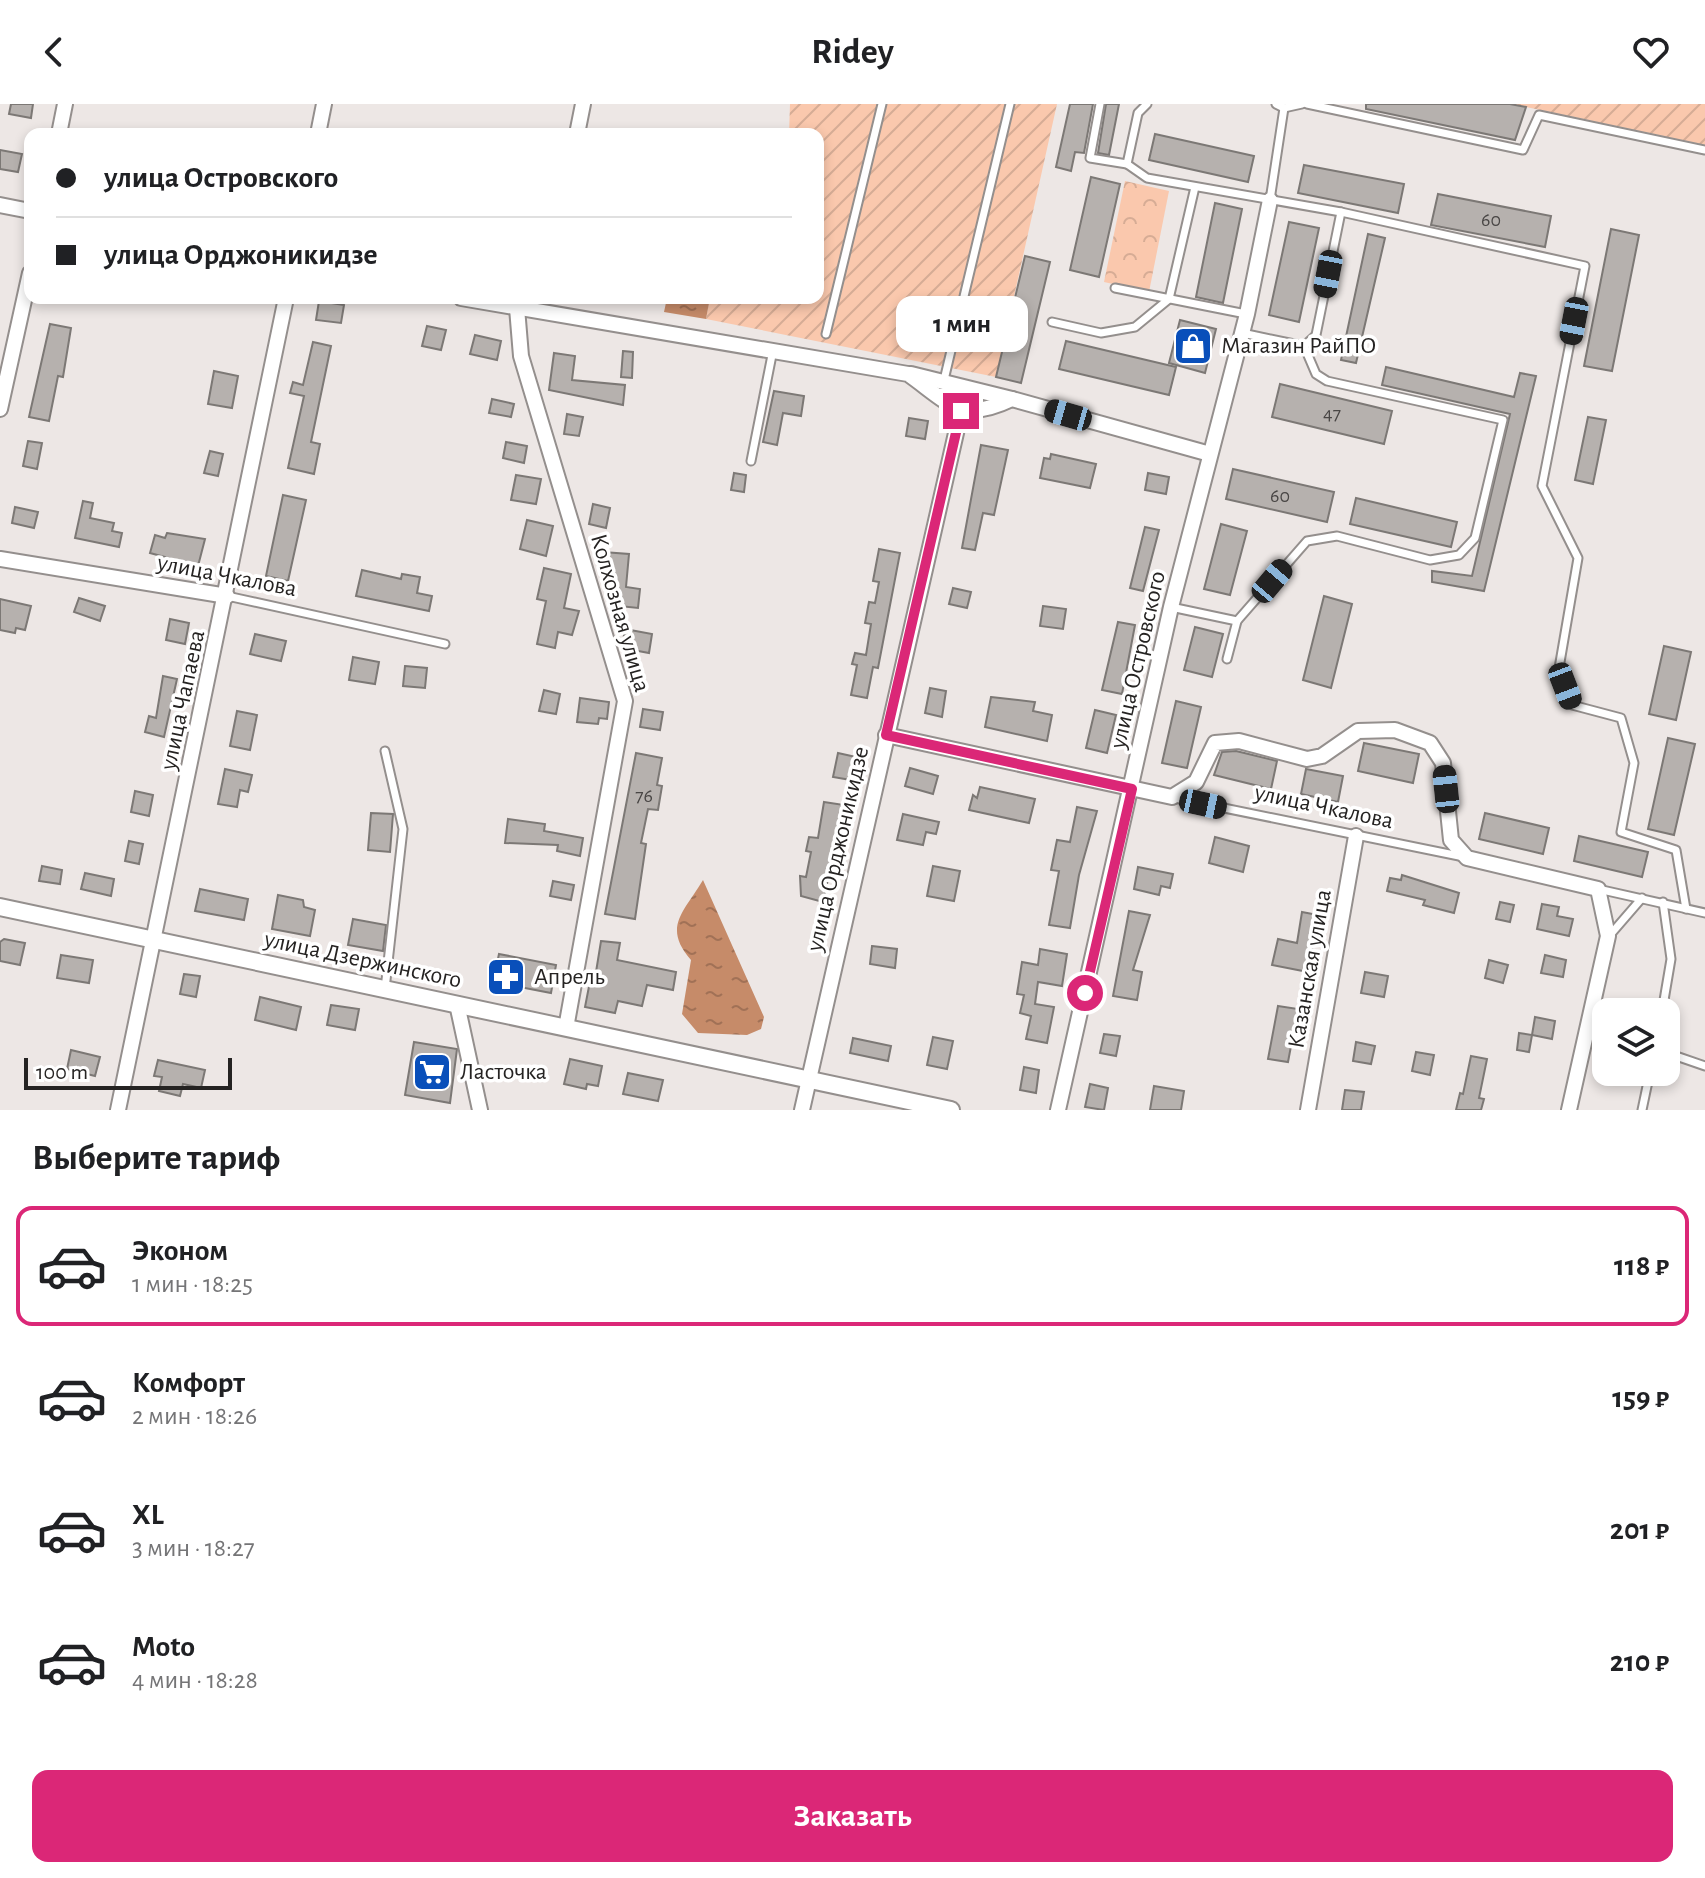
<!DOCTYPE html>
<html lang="ru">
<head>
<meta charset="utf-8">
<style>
  body { margin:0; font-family:"Alegreya Sans",sans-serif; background:#f6f6f6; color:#202124; height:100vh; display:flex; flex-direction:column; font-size:30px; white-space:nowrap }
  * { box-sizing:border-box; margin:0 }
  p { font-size:26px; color:#757577 }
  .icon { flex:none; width:44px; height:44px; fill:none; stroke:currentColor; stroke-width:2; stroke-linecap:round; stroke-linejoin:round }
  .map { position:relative; height:1006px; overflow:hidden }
  .side { display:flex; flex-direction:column; background:#fff; flex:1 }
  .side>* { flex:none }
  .guide { position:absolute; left:24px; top:24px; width:800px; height:176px; border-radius:16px; box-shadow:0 4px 12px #0003; display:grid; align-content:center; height:176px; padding:0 32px; background:#fff }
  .tools { position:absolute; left:1592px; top:894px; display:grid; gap:16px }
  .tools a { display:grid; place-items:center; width:88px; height:88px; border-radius:16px; background:#fff; box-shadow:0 4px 12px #0003; font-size:40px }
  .scale { position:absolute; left:24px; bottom:20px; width:208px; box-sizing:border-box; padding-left:8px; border:4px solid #252322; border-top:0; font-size:22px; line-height:28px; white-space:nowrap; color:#252322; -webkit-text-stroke:6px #fff; paint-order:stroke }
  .end { position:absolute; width:36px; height:36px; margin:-18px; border:10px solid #db2777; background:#fff; box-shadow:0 0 0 4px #fff }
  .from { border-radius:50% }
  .bubble { position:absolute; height:56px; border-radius:16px; background:#fff; box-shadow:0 4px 12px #0003; font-size:26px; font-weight:700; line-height:56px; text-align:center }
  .car { position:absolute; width:24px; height:48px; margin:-24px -12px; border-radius:10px; box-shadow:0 0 6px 2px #0007; background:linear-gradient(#222 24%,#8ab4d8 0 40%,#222 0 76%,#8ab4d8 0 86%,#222 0) }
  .guide b { display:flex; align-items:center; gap:28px; height:76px; font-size:30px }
  .guide b+b { border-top:2px solid #e0e0e0 }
  .guide i { width:20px; height:20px; background:#202124 }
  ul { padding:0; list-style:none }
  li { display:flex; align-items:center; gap:24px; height:120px; margin:0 16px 12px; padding:0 16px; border:4px solid transparent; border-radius:16px }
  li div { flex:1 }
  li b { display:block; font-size:30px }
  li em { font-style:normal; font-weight:700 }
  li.current { border-color:#db2777 }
  li>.icon { width:72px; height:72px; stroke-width:1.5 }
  h2 { padding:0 32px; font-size:36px; line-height:96px }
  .button { display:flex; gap:16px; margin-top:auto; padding:16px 32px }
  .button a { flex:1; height:92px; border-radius:16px; background:#db2777; color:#fff; font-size:32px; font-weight:700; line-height:92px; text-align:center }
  header { display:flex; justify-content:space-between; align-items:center; height:104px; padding:0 32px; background:#fff; font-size:36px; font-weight:700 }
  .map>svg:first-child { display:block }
</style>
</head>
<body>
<header><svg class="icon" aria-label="back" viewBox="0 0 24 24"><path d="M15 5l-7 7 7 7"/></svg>Ridey<svg class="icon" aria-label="heart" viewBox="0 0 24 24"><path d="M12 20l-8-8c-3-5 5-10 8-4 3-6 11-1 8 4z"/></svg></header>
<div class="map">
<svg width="1705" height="1006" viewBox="0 0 1705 1006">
  <defs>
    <pattern id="forest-crowns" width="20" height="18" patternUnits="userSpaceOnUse" patternTransform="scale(2)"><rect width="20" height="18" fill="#fac8ad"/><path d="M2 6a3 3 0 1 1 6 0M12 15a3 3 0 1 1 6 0" fill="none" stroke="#d6ac95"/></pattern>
    <pattern id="garden-furrows" width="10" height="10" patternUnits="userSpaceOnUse" patternTransform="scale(2)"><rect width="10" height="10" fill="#fac8ad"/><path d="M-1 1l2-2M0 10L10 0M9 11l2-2" fill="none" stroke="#d6ac95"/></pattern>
    <pattern id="water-ripples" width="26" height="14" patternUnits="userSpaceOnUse" patternTransform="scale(2)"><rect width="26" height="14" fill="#c68b69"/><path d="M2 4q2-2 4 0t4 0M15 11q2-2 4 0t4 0" fill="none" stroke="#a17156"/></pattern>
  </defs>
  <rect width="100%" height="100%" fill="#ede7e5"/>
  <path fill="url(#forest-crowns)" d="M1125,77L1169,87L1149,188L1104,178Z"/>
  <g fill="url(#garden-furrows)">
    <path d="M790,0H1057L996,273L706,215L710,194H818V30H789Z"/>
    <path d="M1510,0H1705V41L1526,3Z"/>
  </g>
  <g fill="url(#water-ripples)">
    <path d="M667,194H710L706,215L664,208Z"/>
    <path d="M703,776L764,913L761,925L747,931L698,929L682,910L691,856C662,823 684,808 703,776Z"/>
  </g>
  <g fill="#b6b1ae" stroke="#7c7875" stroke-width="2">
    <path d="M11,0H33L31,14L9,10Z"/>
    <path d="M1070,0H1093L1084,49L1075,48L1071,67L1056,63Z"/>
    <path d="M1106,0H1119L1109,51L1098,49Z"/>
    <path d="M1366,0H1510L1526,3L1515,36L1366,5Z"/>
    <path d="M1155,30L1254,52L1248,78L1149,56Z"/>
    <path d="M0,46L22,50L18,68L0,65Z"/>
    <path d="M1304,61L1404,80L1398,109L1298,89Z"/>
    <path d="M1091,73L1120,80L1099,173L1070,166Z"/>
    <path d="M1438,90L1551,112L1545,143L1431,121Z"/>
    <path d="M1215,99L1242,105L1223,199L1196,193Z"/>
    <path d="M1289,118L1319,124L1299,218L1269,211Z"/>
    <path d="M1611,125L1639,131L1612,267L1584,262Z"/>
    <path d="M1368,130L1385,134L1356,259L1341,256Z"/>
    <path d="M1025,152L1050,158L1021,279L996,273Z"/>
    <path d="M319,197L344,201L341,219L316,216Z"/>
    <path d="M1180,216L1216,225L1205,269L1169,259Z"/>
    <path d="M50,220L71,224L63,273L58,272L49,317L29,313Z"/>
    <path d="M427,222L446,226L441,246L422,242Z"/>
    <path d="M475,231L501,237L497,256L470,250Z"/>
    <path d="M1066,237L1176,263L1169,291L1059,265Z"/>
    <path d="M313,238L331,242L311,338L320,340L314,370L288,364L304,292L290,289L293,278L303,281Z"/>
    <path d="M623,247L633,248L632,274L621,273Z"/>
    <path d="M554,249L575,252L572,276L625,281L623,301L549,286Z"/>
    <path d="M1386,263L1514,293L1520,269L1536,272L1484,487L1432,478V467L1472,472L1510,310L1382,281Z"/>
    <path d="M214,267L238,272L232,304L208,300Z"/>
    <path d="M1280,280L1392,307L1384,340L1272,313Z"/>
    <path d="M774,287L804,292L801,312L783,309L777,341L763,338Z"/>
    <path d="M492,295L514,300L511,313L489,309Z"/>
    <path d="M567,310L583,313L579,332L564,330Z"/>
    <path d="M1588,313L1606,316L1593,380L1575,376Z"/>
    <path d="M909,314L928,317L925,335L906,332Z"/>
    <path d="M28,337L42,339L37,365L23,362Z"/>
    <path d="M506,338L527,342L524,359L503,354Z"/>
    <path d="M981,341L1008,346L994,411L983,409L975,446L962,444Z"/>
    <path d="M210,347L223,350L218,372L204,369Z"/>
    <path d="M1051,350L1096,360L1090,384L1040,374L1044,354L1050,355Z"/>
    <path d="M1233,365L1334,388L1327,418L1226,395Z"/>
    <path d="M734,369L746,371L744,388L731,386Z"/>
    <path d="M1148,369L1169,373L1166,390L1145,386Z"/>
    <path d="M516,371L541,375L536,400L511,396Z"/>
    <path d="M283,391L306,396L288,477L266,472Z"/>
    <path d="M1356,394L1457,418L1451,443L1350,420Z"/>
    <path d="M83,397L93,399L90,414L114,419L112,427L122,429L119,443L75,434Z"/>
    <path d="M593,400L610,404L606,424L589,420Z"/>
    <path d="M15,403L38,408L34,424L12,419Z"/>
    <path d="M527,416L553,422L546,452L520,445Z"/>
    <path d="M1221,420L1247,427L1230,491L1204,485Z"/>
    <path d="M1145,423L1159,426L1143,487L1130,484Z"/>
    <path d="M167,429L205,435L198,462L150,449L155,431L165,434Z"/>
    <path d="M879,445L900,449L878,564L873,563L867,594L851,591L857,561L852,560L855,549L866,551L871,520L865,519L869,498L875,499L879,478L873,477Z"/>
    <path d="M603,448L629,450L626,483L640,485L638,504L610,501L613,469L602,468Z"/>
    <path d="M544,464L571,470L564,504L579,507L572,531L558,528L555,544L537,540L546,497L537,495Z"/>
    <path d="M362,466L401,475L402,470L420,473L417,489L432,492L429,507L356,492Z"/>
    <path d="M953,484L971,488L967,504L949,500Z"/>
    <path d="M1324,492L1352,500L1331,584L1303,576Z"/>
    <path d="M79,494L105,502L100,517L74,508Z"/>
    <path d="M0,495L31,502L25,526L16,524L15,529L0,526Z"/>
    <path d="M1043,502L1066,505L1063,525L1040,522Z"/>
    <path d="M170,515L189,519L185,540L166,536Z"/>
    <path d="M1118,518L1135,521L1122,590L1102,586Z"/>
    <path d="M1195,523L1223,530L1212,573L1184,566Z"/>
    <path d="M625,525L652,530L649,549L622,544Z"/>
    <path d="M255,530L286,537L281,557L250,550Z"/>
    <path d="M1664,542L1691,548L1676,616L1649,610Z"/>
    <path d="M353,553L379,558L375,580L349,576Z"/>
    <path d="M405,562L427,564L425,584L403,582Z"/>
    <path d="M163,572L177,575L164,633L145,628L149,612L156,614Z"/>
    <path d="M930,584L946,587L942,613L925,609Z"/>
    <path d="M544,586L560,590L556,610L539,607Z"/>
    <path d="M991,593L1035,598L1033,607L1052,611L1047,637L985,623Z"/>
    <path d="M580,594L609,598L607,615L599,614L598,620L577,618Z"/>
    <path d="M1176,597L1201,603L1187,664L1162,659Z"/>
    <path d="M643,605L663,608L660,626L640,623Z"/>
    <path d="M1095,606L1116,611L1107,649L1086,644Z"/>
    <path d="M237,607L257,611L250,646L230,642Z"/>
    <path d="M1668,634L1695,640L1674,731L1648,725Z"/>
    <path d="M1364,639L1419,650L1413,679L1358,667Z"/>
    <path d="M1236,647L1277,657L1271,685L1214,671L1222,648Z"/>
    <path d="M636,649L662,654L657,681L662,682L658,706L648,705L641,739L646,740L635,815L605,810Z"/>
    <path d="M838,649L856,653L851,676L833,673Z"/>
    <path d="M910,664L938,672L933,690L905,682Z"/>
    <path d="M225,665L252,671L248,688L240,686L237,703L218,700Z"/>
    <path d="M1306,665L1343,672L1338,698L1301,690Z"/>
    <path d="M980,683L1035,695L1029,719L969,706L973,691L977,694Z"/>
    <path d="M135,687L153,691L149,712L131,708Z"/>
    <path d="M824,698L844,701L823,798L801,792L800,772L806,773L811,748L806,747L809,733L818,734Z"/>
    <path d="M1077,703L1097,707L1079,771L1070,824L1049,821L1059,767L1051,766L1057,736L1070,738Z"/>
    <path d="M371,709L393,710L390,748L368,746Z"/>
    <path d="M1485,709L1549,724L1543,750L1479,735Z"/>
    <path d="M903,710L939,718L936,730L926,728L923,741L897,736Z"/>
    <path d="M508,715L545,720L544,727L583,734L580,752L557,747L558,741L505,739Z"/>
    <path d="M1579,732L1648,748L1642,773L1574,757Z"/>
    <path d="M1215,733L1249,742L1243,768L1209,759Z"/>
    <path d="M129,737L143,740L139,760L125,757Z"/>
    <path d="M42,762L62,766L60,780L39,777Z"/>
    <path d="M933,762L960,767L954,797L927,792Z"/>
    <path d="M1138,763L1173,770L1170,784L1161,782L1159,791L1134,785Z"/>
    <path d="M85,769L114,775L111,792L81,785Z"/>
    <path d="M1402,771L1459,789L1454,809L1423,801L1425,796L1387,787L1390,774L1401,776Z"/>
    <path d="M553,777L574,781L571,796L550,792Z"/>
    <path d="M200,785L248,795L244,816L195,807Z"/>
    <path d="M278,791L303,796L304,803L315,806L310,832L272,825Z"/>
    <path d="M1500,798L1514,801L1510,818L1496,815Z"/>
    <path d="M1542,800L1559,803L1557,812L1573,815L1569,832L1537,825Z"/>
    <path d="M1129,807L1150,811L1133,866L1142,868L1137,896L1113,892Z"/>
    <path d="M1302,808L1318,811L1308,868L1272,861L1278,835L1297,839Z"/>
    <path d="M353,815L386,821L383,847L348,841Z"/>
    <path d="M4,835L25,839L20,861L0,857V838Z"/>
    <path d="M601,837L620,839L617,856L676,868L673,886L647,881L642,902L618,897L615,909L585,903L592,867L596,868Z"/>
    <path d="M872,842L897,845L895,864L870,860Z"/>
    <path d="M1040,845L1067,850L1062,882L1038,878L1035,900L1054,903L1047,939L1026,935L1031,912L1020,909L1024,891L1017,890L1022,858L1038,861Z"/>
    <path d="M499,850L556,861L551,889L493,878Z"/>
    <path d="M61,851L93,856L89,879L57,874Z"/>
    <path d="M1545,851L1566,856L1563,873L1541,869Z"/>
    <path d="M1489,856L1508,861L1503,879L1485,874Z"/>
    <path d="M1365,868L1388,872L1384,893L1361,889Z"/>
    <path d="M184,870L200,872L196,893L180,890Z"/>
    <path d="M260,893L301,903L296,926L255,916Z"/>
    <path d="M331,901L359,905L355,926L327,921Z"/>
    <path d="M1278,902L1298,905L1288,958L1268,955Z"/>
    <path d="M1535,913L1555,917L1552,935L1532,931Z"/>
    <path d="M1519,929L1532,931L1529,948L1517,946Z"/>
    <path d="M1104,930L1120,932L1116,952L1100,949Z"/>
    <path d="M933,933L953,937L947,965L927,961Z"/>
    <path d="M853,934L891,942L888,957L850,949Z"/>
    <path d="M414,938L457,945L450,999L405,991Z"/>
    <path d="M1356,938L1375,942L1371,960L1353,957Z"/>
    <path d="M71,946L100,953L95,972L67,965Z"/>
    <path d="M1416,948L1434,951L1430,971L1412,967Z"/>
    <path d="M1471,952L1487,955L1479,994L1484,995L1481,1006H1456L1460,989L1463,990Z"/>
    <path d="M570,955L602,962L598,982L587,980L586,985L564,980Z"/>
    <path d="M158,956L205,966L201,984L183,980L180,992L159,987L162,973L154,972Z"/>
    <path d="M1024,963L1039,966L1036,989L1020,986Z"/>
    <path d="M628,969L663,976L658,997L623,990Z"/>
    <path d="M1090,980L1108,984L1104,1006L1085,1003Z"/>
    <path d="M1154,982L1184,987L1181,1006H1150Z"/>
    <path d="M1345,986L1364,988L1361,1006H1342Z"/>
  </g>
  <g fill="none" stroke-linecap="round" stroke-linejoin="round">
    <g stroke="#948f8d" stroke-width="11">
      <g id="service">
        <path d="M1100,0L1090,54L1127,60L1138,9L1147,0"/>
        <path d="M1276,0L1284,4L1302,0"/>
        <path d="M1307,0L1523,46L1539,11L1705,46"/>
        <path d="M1127,60L1147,74L1341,108L1585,162L1542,382L1578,454L1559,564L1572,601L1621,614L1634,659L1621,728L1676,746L1686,805"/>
        <path d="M1270,96L1284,4"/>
        <path d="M1115,184L1246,210"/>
        <path d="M1052,218L1101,229L1135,223L1169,195L1195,83"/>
        <path d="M826,230L882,0"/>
        <path d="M1304,242L1316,231L1341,108"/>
        <path d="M944,276L1010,0"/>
        <path d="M751,357L773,246"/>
        <path d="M227,492L445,540"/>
        <path d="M1171,503L1237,517L1227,555"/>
        <path d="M1237,517L1307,437L1337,432L1430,456L1459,451L1475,434L1503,316L1327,277L1316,270L1304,242L1242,229"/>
        <path d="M385,647L403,725L385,885"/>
        <path d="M1175,694L1464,753"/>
        <path d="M1598,785L1705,809"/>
        <path d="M1610,831L1642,794"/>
        <path d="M1662,908L1671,855L1663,798"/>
        <path d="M1666,938L1676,952L1705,962"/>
        <path d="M1642,1006L1650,968"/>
      </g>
    </g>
    <g stroke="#948f8d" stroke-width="18">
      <g id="minor">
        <path d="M59,30L65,0"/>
        <path d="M318,30L324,0"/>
        <path d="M577,30L583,0"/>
        <path d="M0,101L30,107"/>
        <path d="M461,194L908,270C949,299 960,320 1012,295L1210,350"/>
        <path d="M517,204L521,252L625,597L566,924"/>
        <path d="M911,270L1012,295"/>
        <path d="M0,305L30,169"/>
        <path d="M0,455L227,492"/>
        <path d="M886,631L1172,693L1196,678L1215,639L1239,637L1307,655L1322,652L1358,627L1395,626L1430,639L1443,659L1451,736L1467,754L1598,785L1608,832L1569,1006"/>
        <path d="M457,900L480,1006"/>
        <path d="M118,1006L286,194"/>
        <path d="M802,1006L961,307"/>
        <path d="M1058,1006L1171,503L1247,210L1270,96"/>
        <path d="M1308,1006L1356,732"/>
      </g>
    </g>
    <g stroke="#948f8d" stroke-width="20">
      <path id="tertiary" d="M0,803L951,1006"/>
    </g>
    <use href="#service" stroke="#fff" stroke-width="7"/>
    <use href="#minor" stroke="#fff" stroke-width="14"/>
    <use href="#tertiary" stroke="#fff" stroke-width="16"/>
  </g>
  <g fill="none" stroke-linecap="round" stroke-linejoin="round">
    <path stroke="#db2777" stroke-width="10" d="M961,307L886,631L1132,685L1085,889"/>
  </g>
  <defs>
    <g id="shop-square" transform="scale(2)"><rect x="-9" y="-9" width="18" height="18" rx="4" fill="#094fba" stroke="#fff"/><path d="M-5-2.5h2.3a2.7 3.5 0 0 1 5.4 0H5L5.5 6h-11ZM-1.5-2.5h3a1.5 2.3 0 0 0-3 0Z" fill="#fff"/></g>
    <g id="pharmacy-square" transform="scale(2)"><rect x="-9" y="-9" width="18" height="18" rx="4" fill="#094fba" stroke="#fff"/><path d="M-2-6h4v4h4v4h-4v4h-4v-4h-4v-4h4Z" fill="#fff"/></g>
    <g id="supermarket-square" transform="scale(2)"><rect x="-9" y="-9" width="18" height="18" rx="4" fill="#094fba" stroke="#fff"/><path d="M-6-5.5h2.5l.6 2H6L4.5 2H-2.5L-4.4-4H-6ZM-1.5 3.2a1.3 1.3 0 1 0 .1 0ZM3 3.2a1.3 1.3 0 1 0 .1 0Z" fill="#fff"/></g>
  </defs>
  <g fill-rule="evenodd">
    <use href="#shop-square" x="1193" y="242"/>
    <use href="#pharmacy-square" x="506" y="873"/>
    <use href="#supermarket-square" x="432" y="968"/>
  </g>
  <g text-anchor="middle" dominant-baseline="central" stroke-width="7" stroke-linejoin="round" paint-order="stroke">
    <g font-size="20" fill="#494645">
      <text x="1491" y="116">60</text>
      <text x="1332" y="310">47</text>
      <text x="1280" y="392">60</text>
      <text x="644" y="692">76</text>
    </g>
    <g font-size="24" fill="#252322" stroke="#fff" text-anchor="start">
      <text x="1221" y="242">Магазин РайПО</text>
      <text x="534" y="873">Апрель</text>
      <text x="460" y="968">Ласточка</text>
    </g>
    <g font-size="24" fill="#252322" stroke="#fff">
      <text transform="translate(227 472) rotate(11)">улица Чкалова</text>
      <text transform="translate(620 509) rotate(74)">Колхозная улица</text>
      <text transform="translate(1138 556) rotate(-77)">улица Островского</text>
      <text transform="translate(183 596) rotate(-78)">улица Чапаева</text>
      <text transform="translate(1324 703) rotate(12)">улица Чкалова</text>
      <text transform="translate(838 745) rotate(-77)">улица Орджоникидзе</text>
      <text transform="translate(363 856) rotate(12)">улица Дзержинского</text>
      <text transform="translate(1310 865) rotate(-80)">Казанская улица</text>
    </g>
  </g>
</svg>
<div class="tools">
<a><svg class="icon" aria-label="layers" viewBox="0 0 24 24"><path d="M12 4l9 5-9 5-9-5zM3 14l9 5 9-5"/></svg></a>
</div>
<div class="scale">100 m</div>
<i class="end from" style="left:1085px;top:889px"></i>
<i class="end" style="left:961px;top:307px"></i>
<div class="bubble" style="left:896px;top:192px;width:132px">1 мин</div>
<i class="car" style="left:1328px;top:170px;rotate:191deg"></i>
<i class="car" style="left:1574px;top:217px;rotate:191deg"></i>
<i class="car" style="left:1068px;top:311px;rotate:286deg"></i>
<i class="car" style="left:1272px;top:477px;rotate:40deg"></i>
<i class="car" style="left:1565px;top:582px;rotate:159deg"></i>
<i class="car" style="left:1446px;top:685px;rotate:354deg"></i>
<i class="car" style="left:1203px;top:700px;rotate:102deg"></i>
<div class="guide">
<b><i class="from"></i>улица Островского</b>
<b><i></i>улица Орджоникидзе</b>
</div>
</div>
<section class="side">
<h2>Выберите тариф</h2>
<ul>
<li class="current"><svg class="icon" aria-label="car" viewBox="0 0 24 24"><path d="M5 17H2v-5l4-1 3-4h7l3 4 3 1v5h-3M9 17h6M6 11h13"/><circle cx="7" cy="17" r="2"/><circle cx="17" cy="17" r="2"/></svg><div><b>Эконом</b><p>1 мин · 18:25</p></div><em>118 ₽</em></li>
<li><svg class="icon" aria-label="car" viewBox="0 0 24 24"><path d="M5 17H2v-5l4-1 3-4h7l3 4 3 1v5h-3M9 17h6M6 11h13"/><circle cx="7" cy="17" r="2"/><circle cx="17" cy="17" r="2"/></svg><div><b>Комфорт</b><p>2 мин · 18:26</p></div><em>159 ₽</em></li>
<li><svg class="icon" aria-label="car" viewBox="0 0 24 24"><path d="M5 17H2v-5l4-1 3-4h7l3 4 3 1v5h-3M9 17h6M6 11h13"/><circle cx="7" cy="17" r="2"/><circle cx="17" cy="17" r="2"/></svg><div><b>XL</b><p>3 мин · 18:27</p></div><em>201 ₽</em></li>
<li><svg class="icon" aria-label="car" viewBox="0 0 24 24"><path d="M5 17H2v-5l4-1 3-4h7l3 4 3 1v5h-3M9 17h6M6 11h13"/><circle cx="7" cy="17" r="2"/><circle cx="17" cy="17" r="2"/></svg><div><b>Moto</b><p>4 мин · 18:28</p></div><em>210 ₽</em></li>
</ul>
<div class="button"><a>Заказать</a></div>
</section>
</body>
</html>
